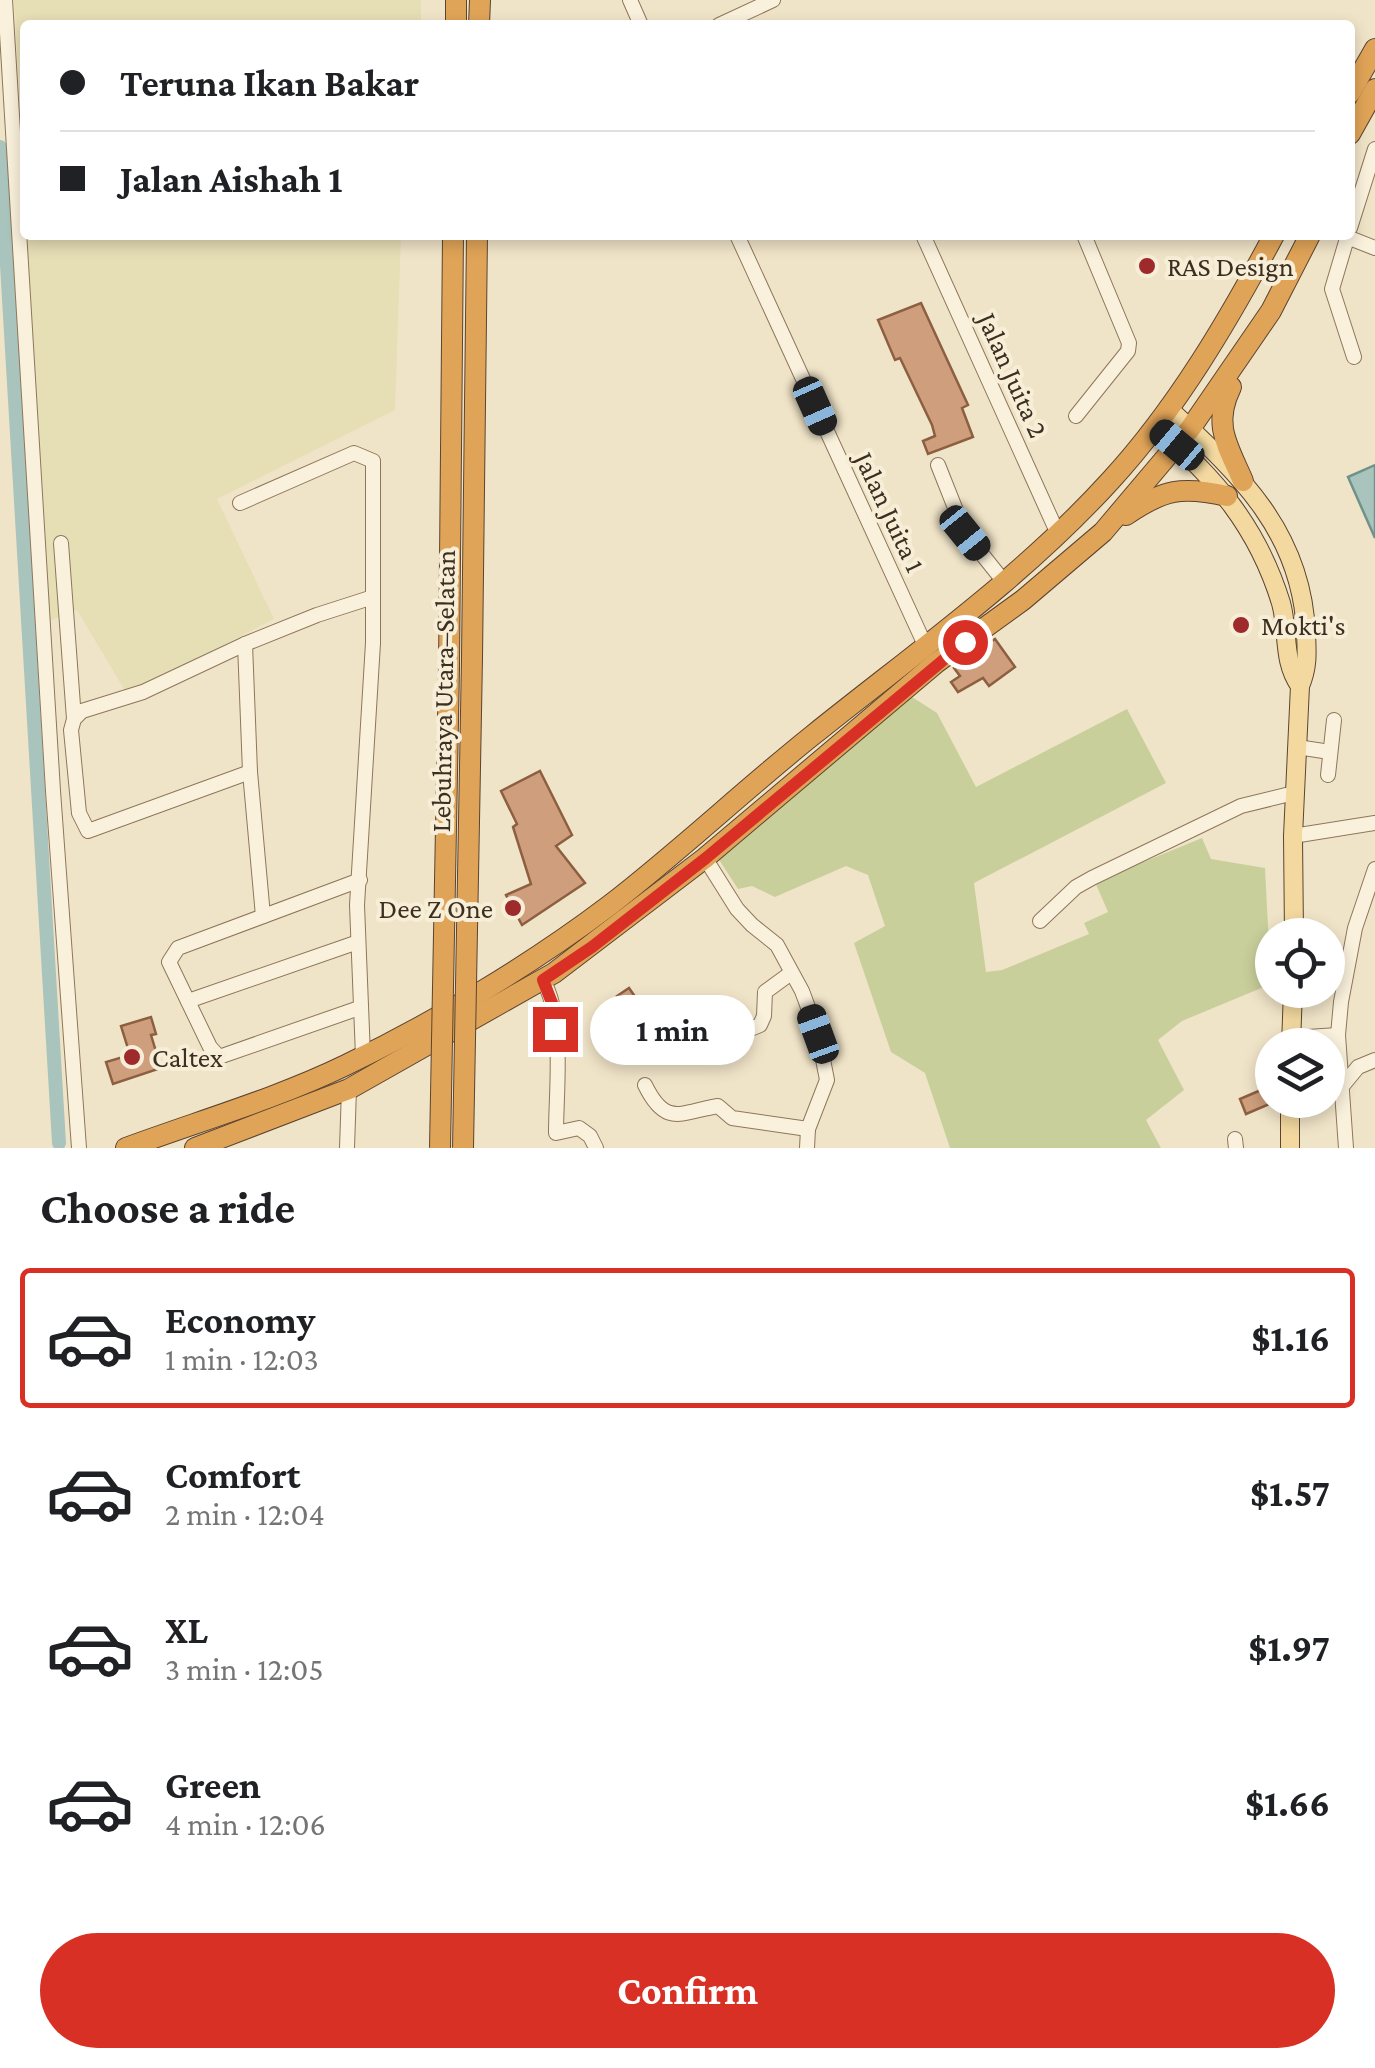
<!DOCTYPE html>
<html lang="en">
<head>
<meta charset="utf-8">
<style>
  body { margin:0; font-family:"Crimson Pro",serif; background:#f2f2f2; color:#202124; height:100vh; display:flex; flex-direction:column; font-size:38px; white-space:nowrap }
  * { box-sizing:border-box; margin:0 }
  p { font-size:32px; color:#757577 }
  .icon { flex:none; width:55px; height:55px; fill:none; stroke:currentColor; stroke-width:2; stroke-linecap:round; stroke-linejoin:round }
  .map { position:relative; height:1148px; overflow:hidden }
  .panel { display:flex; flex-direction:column; background:#fff; flex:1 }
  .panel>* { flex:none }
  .guide { position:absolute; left:20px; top:20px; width:1335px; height:220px; border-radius:10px; box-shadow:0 5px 15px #0003; display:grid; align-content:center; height:220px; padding:0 40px; background:#fff }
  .fabs { position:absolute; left:1255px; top:918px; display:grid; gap:20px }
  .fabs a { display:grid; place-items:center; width:90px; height:90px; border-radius:50%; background:#fff; box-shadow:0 5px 15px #0003; font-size:50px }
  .end { position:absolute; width:45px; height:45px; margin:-22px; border:12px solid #d93025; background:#fff; box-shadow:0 0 0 5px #fff }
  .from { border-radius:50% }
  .bubble { position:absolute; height:70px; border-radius:35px; background:#fff; box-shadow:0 5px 15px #0003; font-size:32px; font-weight:700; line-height:70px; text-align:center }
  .car { position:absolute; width:30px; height:60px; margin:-30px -15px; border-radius:12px; box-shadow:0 0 8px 2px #0007; background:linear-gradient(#222 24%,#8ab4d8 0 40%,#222 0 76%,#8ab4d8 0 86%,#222 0) }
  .guide b { display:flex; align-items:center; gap:35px; height:95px; font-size:38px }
  .guide b+b { border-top:2px solid #e0e0e0 }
  .guide i { width:25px; height:25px; background:#202124 }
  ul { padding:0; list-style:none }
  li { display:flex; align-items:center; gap:30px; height:140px; margin:0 20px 15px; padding:0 20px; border:5px solid transparent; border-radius:10px }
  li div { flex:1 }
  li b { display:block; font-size:38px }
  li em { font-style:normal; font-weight:700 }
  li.on { border-color:#d93025 }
  li>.icon { width:90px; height:90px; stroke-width:1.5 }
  h2 { padding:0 40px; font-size:45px; line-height:120px }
  .cta { display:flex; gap:20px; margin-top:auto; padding:20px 40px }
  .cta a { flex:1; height:115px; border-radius:60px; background:#d93025; color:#fff; font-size:40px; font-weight:700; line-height:115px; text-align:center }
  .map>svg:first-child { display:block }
</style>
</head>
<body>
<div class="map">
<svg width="1375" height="1148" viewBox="0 0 1375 1148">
  <rect width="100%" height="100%" fill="#f0e4c8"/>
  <g fill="#e6deb5">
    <path d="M14,0H421V25H25V199Z"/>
    <path d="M27,235H401L395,410L217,499L274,619L127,694L77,610L46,622Z"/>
  </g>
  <path fill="#c9cf9b" d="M912,697L937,713L976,787L1127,709L1166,783L974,883L986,972L1002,970L1089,934L1084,923L1108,912L1095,882L1202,838L1211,859L1265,868L1271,984L1182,1021L1158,1040L1184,1090L1146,1120L1161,1148H950L925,1073L891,1052L854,943L885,926L868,875L846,866L775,897L752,886L738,889L718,858Z"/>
  <path fill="#a9c4bc" stroke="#6f938a" stroke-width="2.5" d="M1375,465V538L1348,477Z"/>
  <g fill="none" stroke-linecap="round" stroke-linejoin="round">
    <path stroke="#a9c4bc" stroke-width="14" d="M0,147L59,1143"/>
  </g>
  <g fill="#cf9f7d" stroke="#8d5f41" stroke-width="2.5">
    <path d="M921,303L968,405L962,408L973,437L928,454L923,441L935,436L932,425L900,358L895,360L878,320Z"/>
    <path d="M995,639L1015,667L989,686L983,678L958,692L951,682L960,676L954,668Z"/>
    <path d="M540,771L572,835L556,846L585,883L522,925L506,895L531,884L513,827L517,824L501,791Z"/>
    <path d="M629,988L647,1014L634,1022L617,996Z"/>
    <path d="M151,1017L156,1034L151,1035L161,1068L113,1084L106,1062L130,1055L121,1026Z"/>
    <path d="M1268,1087L1274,1102L1246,1114L1240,1099Z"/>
  </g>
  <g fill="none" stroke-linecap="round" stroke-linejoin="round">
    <g stroke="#8d765c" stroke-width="16">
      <g id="minor">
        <path d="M5,0L53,791L79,1148"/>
        <path d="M630,0L641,25"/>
        <path d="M719,25L773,0"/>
        <path d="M1350,228L1375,149"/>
        <path d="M737,235L925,645"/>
        <path d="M923,235L1058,534"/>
        <path d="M1348,235L1332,289L1354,357"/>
        <path d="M1347,237L1375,248"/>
        <path d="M1076,416L1128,351L1129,343L1084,235"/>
        <path d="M938,465L965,533L1005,583"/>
        <path d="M240,503L354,453L373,461V643L357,905L363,1056"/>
        <path d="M61,543L74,719"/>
        <path d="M245,644L250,772L263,916"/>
        <path d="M1297,747L1330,752"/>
        <path d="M250,772L88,831L79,813L71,730L74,719L82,711L143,692L245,644L317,615L373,597"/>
        <path d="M1328,775L1334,720"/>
        <path d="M1293,836L1375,823"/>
        <path d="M705,858L737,909L752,925L777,945L802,991L818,1034L827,1080L808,1129L807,1148"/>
        <path d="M1040,921L1076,887L1092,878L1241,806L1294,793"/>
        <path d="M543,980C565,1019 556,1089 556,1133L579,1128L590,1136L596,1148"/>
        <path d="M188,1001L358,942"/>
        <path d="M359,1008L219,1057L210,1047L169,962L178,948L360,880"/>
        <path d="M1292,1038L1338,1035"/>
        <path d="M727,1039L760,1025L764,1016L765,992L791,973"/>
        <path d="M645,1085C666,1128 681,1112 718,1106L732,1118L808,1129"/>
        <path d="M1328,1087L1344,1084L1358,1067L1375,1060"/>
        <path d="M1235,1139L1236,1148"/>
        <path d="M347,1148L349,1089"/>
        <path d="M1346,1148L1338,1035L1341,1002L1355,928L1375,869"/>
      </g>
    </g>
    <g stroke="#5b4430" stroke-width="20">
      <g id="major">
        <path d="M1168,408C1238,473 1302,531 1306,633C1307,653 1308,667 1300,686L1293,836L1294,935"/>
        <path d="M1155,427C1215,476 1258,528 1281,603C1289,631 1282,661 1300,686"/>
        <path d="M1291,1045L1293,990"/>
        <path d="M1290,1100V1148"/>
      </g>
    </g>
    <g stroke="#5b4430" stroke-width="22">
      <g id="highway">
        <path d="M456,25V0"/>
        <path d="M479,25L480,0"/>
        <path d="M1350,93L1375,49"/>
        <path d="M1350,134L1375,89"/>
        <path d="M1231,387C1212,425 1228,446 1243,481"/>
        <path d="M1126,515C1164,489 1182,486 1227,496"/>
        <path d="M472,658L477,235"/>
        <path d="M449,667L453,235"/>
        <path d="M126,1148C199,1121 276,1099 346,1065C435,1022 531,965 610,905C680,851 744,790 813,735C915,653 1023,577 1111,480C1177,408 1228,321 1274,235"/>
        <path d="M195,1148L349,1089L554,973L705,858L936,663L1023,600L1103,532L1190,429L1271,311L1310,235"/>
      </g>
    </g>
    <use href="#minor" stroke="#faf1dc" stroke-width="14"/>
    <use href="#major" stroke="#f3d9a0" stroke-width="18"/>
    <use href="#highway" stroke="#e0a458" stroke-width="20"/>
    <g stroke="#5b4430" stroke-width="22" stroke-linecap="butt">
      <g id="highway-bridge">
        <path d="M440,1148L449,667"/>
        <path d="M463,1148L472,658"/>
      </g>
    </g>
    <use href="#highway-bridge" stroke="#e0a458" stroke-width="20"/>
  </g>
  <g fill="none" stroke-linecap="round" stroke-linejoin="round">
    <path stroke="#d93025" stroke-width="12" d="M555,1029L554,1008L543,980L592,947L706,858L965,642"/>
  </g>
  <g fill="#9e2a2b" stroke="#f7eed8" stroke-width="4">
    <circle cx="1147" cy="266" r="10"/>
    <circle cx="1241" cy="625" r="10"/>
    <circle cx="513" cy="908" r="10"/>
    <circle cx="132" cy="1057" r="10"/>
  </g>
  <g text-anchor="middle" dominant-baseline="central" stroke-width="8" stroke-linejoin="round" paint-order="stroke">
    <g font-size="28" fill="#3d2e20" stroke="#f7eed8" text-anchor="start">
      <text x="1167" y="266">RAS Design</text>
      <text x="1261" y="625">Mokti's</text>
      <text x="493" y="908" text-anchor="end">Dee Z One</text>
      <text x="152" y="1057">Caltex</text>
    </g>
    <g font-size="28" fill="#3d2e20" stroke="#f7eed8">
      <text transform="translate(1013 375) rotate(66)">Jalan Juita 2</text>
      <text transform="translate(890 512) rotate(65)">Jalan Juita 1</text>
      <text transform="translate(443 691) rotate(-89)">Lebuhraya Utara–Selatan</text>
    </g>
  </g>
</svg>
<div class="fabs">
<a><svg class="icon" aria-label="locate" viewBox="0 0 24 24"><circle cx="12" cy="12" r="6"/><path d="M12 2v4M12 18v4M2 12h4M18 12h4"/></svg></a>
<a><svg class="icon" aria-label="layers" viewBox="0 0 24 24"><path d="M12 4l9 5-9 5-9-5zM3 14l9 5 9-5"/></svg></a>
</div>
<i class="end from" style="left:965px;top:642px"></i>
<i class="end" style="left:555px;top:1029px"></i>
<div class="bubble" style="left:590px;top:995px;width:165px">1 min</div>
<i class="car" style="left:815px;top:406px;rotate:156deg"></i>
<i class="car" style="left:1177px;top:445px;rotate:310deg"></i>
<i class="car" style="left:965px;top:533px;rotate:141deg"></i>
<i class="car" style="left:818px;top:1034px;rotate:340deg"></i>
<div class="guide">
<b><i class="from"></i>Teruna Ikan Bakar</b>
<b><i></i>Jalan Aishah 1</b>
</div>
</div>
<section class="panel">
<h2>Choose a ride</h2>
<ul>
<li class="on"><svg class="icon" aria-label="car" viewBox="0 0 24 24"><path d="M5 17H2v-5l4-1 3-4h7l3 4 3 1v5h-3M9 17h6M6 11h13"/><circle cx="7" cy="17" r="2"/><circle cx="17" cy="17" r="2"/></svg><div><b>Economy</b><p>1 min · 12:03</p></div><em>$1.16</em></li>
<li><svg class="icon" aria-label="car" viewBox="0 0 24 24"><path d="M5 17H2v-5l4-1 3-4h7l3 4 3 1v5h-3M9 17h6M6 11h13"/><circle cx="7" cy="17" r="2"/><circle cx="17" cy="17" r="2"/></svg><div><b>Comfort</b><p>2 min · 12:04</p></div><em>$1.57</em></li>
<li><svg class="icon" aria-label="car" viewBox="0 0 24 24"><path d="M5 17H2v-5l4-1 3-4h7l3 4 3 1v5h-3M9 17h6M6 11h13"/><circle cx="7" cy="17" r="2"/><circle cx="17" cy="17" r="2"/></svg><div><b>XL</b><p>3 min · 12:05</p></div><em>$1.97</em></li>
<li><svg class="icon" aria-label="car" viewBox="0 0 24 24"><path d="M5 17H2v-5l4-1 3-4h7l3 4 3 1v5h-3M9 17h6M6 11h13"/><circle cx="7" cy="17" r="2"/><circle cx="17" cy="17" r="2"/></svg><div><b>Green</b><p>4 min · 12:06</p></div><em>$1.66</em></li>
</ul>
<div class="cta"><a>Confirm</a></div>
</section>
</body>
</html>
